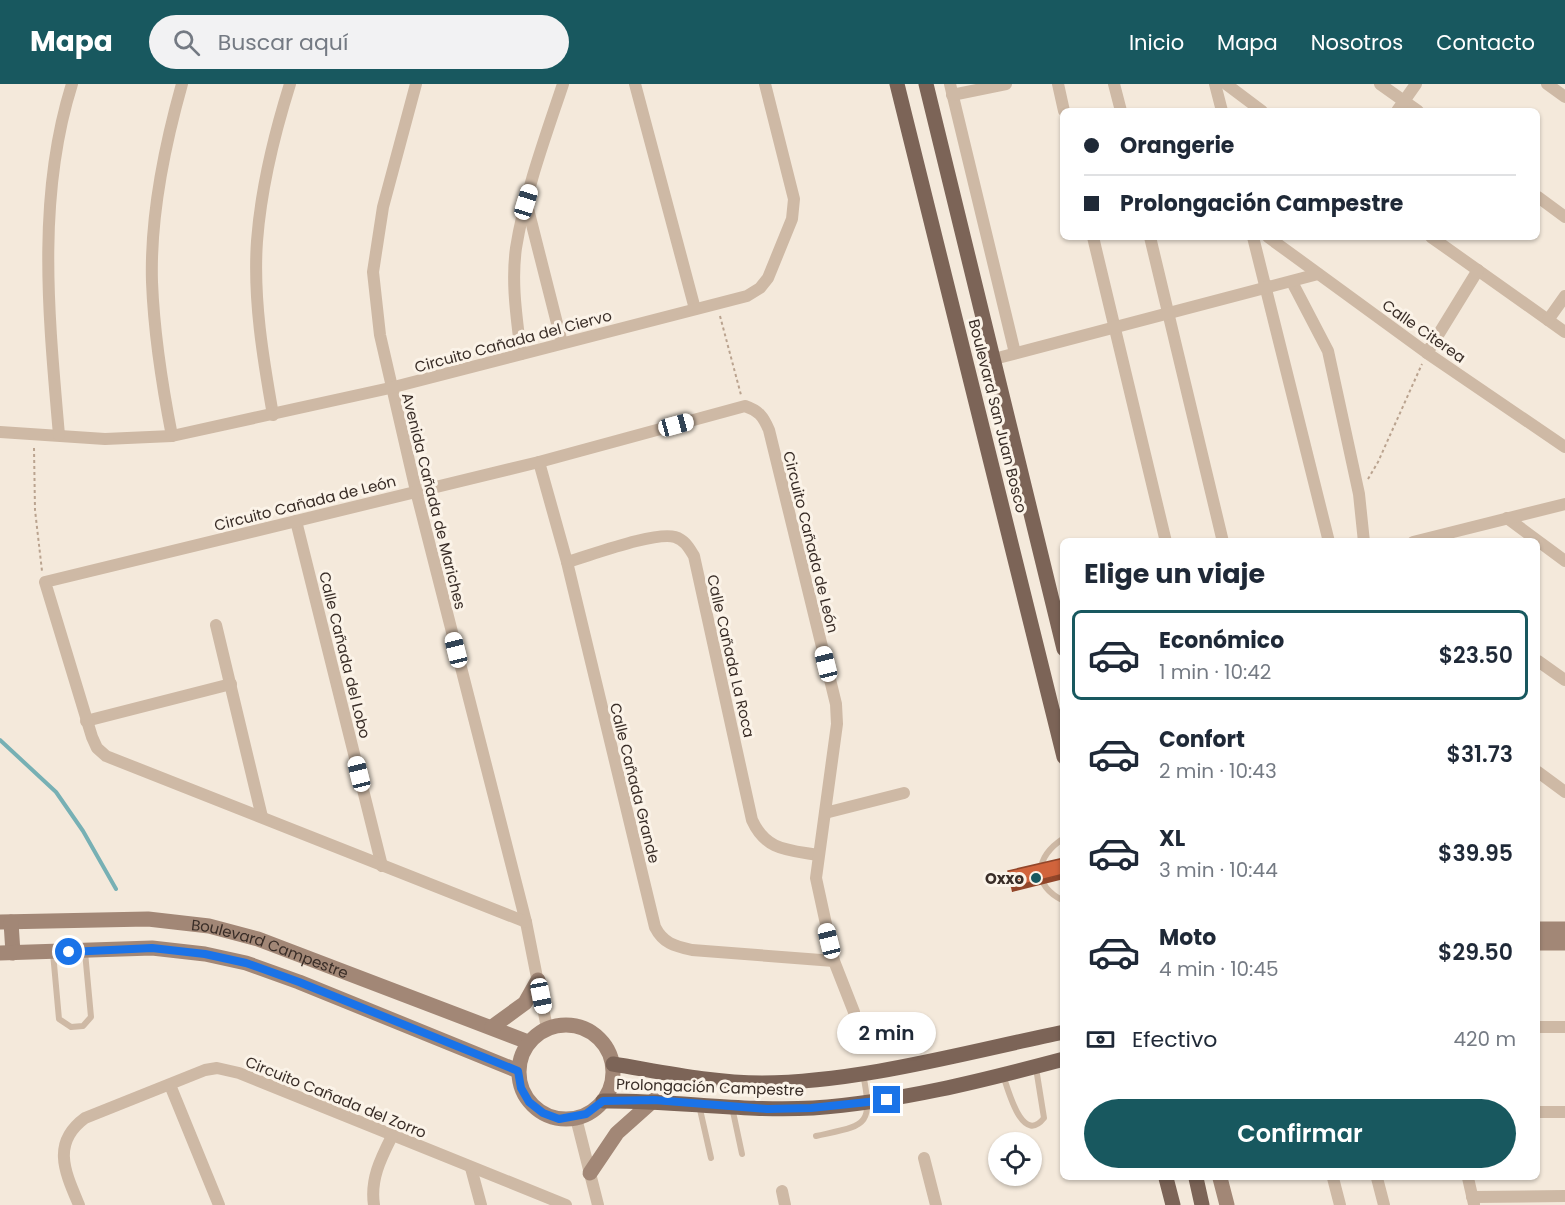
<!DOCTYPE html>
<html lang="es">
<head>
<meta charset="utf-8">
<style>
  body { margin:0; font-family:Poppins,sans-serif; background:#f2f2f3; color:#1f2937; height:100vh; display:flex; flex-direction:column; font-size:22px; white-space:nowrap }
  * { box-sizing:border-box; margin:0 }
  p { font-size:20px; color:#747a83 }
  .icon { flex:none; width:33px; height:33px; fill:none; stroke:currentColor; stroke-width:2; stroke-linecap:round; stroke-linejoin:round }
  .map { position:relative; flex:1; overflow:hidden }
  .panel { position:absolute; left:1060px; top:454px; width:480px; height:642px; display:flex; flex-direction:column; background:#fff; border-radius:9px; box-shadow:0 2px 4px #0004 }
  .panel>* { flex:none }
  .guide { position:absolute; left:1060px; top:24px; width:480px; height:132px; border-radius:9px; box-shadow:0 2px 4px #0004; display:grid; align-content:center; height:132px; padding:0 24px; background:#fff }
  .buttons { position:absolute; left:988px; top:1048px; display:grid; gap:12px }
  .buttons a { display:grid; place-items:center; width:54px; height:54px; border-radius:50%; background:#fff; box-shadow:0 2px 4px #0004; font-size:30px }
  .end { position:absolute; width:27px; height:27px; margin:-14px; border:8px solid #1a73e8; background:#fff; box-shadow:0 0 0 3px #fff }
  .from { border-radius:50% }
  .bubble { position:absolute; height:42px; border-radius:21px; background:#fff; box-shadow:0 2px 4px #0004; font-size:20px; font-weight:600; line-height:42px; text-align:center }
  .car { position:absolute; width:18px; height:36px; margin:-18px -9px; border-radius:8px; box-shadow:0 0 4px 2px #0007; background:linear-gradient(#fff 24%,#345 0 40%,#fff 0 76%,#345 0 86%,#fff 0) }
  .guide b { display:flex; align-items:center; gap:21px; height:57px; font-size:22px }
  .guide b+b { border-top:2px solid #e0e1e3 }
  .guide i { width:15px; height:15px; background:#1f2937 }
  ul { padding:0; list-style:none }
  li { display:flex; align-items:center; gap:18px; height:90px; margin:0 12px 9px; padding:0 12px; border:3px solid transparent; border-radius:9px }
  li div { flex:1 }
  li b { display:block; font-size:22px }
  li em { font-style:normal; font-weight:600 }
  li.current { border-color:#18585f }
  li>.icon { width:54px; height:54px; stroke-width:1.5 }
  h2 { padding:0 24px; font-size:27px; line-height:72px }
  .pay { display:flex; align-items:center; gap:15px; height:66px; padding:0 24px; font-size:22px }
  .pay p { margin-inline-start:auto }
  .button { display:flex; gap:12px; margin-top:auto; padding:12px 24px }
  .button a { flex:1; height:69px; border-radius:36px; background:#18585f; color:#fff; font-size:24px; font-weight:600; line-height:69px; text-align:center }
  header { display:flex; align-items:center; gap:36px; box-sizing:border-box; height:84px; padding:0 30px; background:#18585f; color:#fff }
  header strong { font-size:28px }
  nav { display:flex; gap:33px; margin-inline-start:auto; font-size:21px }
  .search { width:420px; height:54px; background:#f2f2f3; display:flex; align-items:center; gap:15px; box-sizing:border-box; padding:0 21px; border-radius:33px; color:#747a83; font-size:22px }
  .map>svg:first-child { display:block }
</style>
</head>
<body>
<header>
<strong>Mapa</strong>
<div class="search"><svg class="icon" aria-label="search" viewBox="0 0 24 24"><circle cx="10" cy="10" r="6"/><path d="M15 15l6 6"/></svg>Buscar aquí</div>
<nav><a>Inicio</a><a>Mapa</a><a>Nosotros</a><a>Contacto</a></nav>
</header>
<div class="map">
<svg width="1565" height="1121" viewBox="0 0 1565 1121">
  <rect width="100%" height="100%" fill="#f4e9db"/>
  <g fill="none" stroke-linecap="round" stroke-linejoin="round">
    <path stroke="#77b0b4" stroke-width="4" d="M0,656L56,708L83,747L116,805"/>
    <g stroke="#baa38f" stroke-width="2" stroke-dasharray="3 3" stroke-linecap="butt">
      <path d="M720,232L741,311"/>
      <path d="M34,364L35,426L42,487"/>
      <path d="M1368,395L1378,378L1422,280"/>
    </g>
    <g stroke="#ceb9a5" stroke-width="6">
      <path d="M1064,754C1035,773 1031,801 1064,817"/>
      <path d="M53,869L59,935L71,943L83,942L91,933L85,868"/>
      <path d="M1003,991C1008,1005 1022,1062 1044,1034L1036,984"/>
      <path d="M699,1021L711,1074"/>
      <path d="M732,1023L742,1070"/>
      <path d="M816,1052C865,1041 874,1044 863,990"/>
    </g>
    <g stroke="#ceb9a5" stroke-width="12">
      <path d="M416,0L383,123L373,188L380,251L416,407L526,838L547,944"/>
      <path d="M635,0L695,225"/>
      <path d="M950,0L1015,269"/>
      <path d="M1058,0L1064,27"/>
      <path d="M1114,0L1121,27"/>
      <path d="M1215,0L1222,27"/>
      <path d="M1226,0L1262,27"/>
      <path d="M1380,0L1418,27"/>
      <path d="M1547,0L1565,13"/>
      <path d="M952,11L1006,0"/>
      <path d="M1397,27L1416,0"/>
      <path d="M1538,113L1565,133"/>
      <path d="M527,121L562,259"/>
      <path d="M1093,153L1166,458"/>
      <path d="M1150,153L1223,458"/>
      <path d="M1253,153L1329,458"/>
      <path d="M1268,153L1427,269L1565,363"/>
      <path d="M1431,153L1565,248"/>
      <path d="M1292,198L1328,267L1359,410L1364,458"/>
      <path d="M1548,236L1565,212"/>
      <path d="M1427,269L1478,186"/>
      <path d="M521,270C517,235 511,200 516,164C525,108 545,54 563,0"/>
      <path d="M994,275L1318,190"/>
      <path d="M273,331C263,274 253,215 257,157C261,104 274,51 290,0"/>
      <path d="M0,348L105,355L172,352L390,304L747,212L760,204L768,194L792,135L794,115L765,0"/>
      <path d="M59,351C49,235 36,114 72,0"/>
      <path d="M172,352C162,301 154,250 152,198C150,132 164,64 182,0"/>
      <path d="M539,378L567,478L655,843C663,859 674,862 692,866L834,877"/>
      <path d="M1507,434L1565,477"/>
      <path d="M296,437L382,782"/>
      <path d="M1413,458L1565,420"/>
      <path d="M567,478C589,472 655,447 675,453C685,456 689,464 694,472L752,736C766,767 788,766 818,771"/>
      <path d="M216,541L262,733"/>
      <path d="M1538,577L1565,596"/>
      <path d="M86,637L231,600"/>
      <path d="M1538,688L1565,708"/>
      <path d="M825,729L904,709"/>
      <path d="M526,838L106,672L97,664L92,653L45,498L539,378L745,322C759,327 763,332 769,346L836,620L837,640L816,794L834,877L854,928"/>
      <path d="M1538,943H1565"/>
      <path d="M170,1001L219,1121"/>
      <path d="M1538,1028H1565"/>
      <path d="M576,1034L598,1121"/>
      <path d="M924,1074L936,1121"/>
      <path d="M471,1084L481,1121"/>
      <path d="M1333,1094L1340,1121"/>
      <path d="M1377,1094L1384,1121"/>
      <path d="M1468,1094L1474,1120"/>
      <path d="M782,1107L785,1121"/>
      <path d="M1472,1113L1565,1112"/>
      <path d="M79,1121C65,1088 51,1059 85,1034L205,986L217,984L239,989L566,1121"/>
      <path d="M374,1121C370,1095 381,1074 392,1052"/>
    </g>
    <g stroke="#a28776" stroke-width="15">
      <path id="s1" d="M0,838L148,835L209,842L258,855L528,958"/>
      <path d="M11,838L13,869"/>
      <path d="M1538,845H1565"/>
      <path d="M1538,859H1565"/>
      <path d="M0,869L152,864L205,870L246,879L299,898L518,987"/>
      <circle cx="566" cy="988" r="47"/>
      <path d="M492,943L525,919L538,896"/>
      <path d="M590,1089L617,1049L654,1016"/>
      <path d="M1220,1094L1227,1121"/>
    </g>
    <g stroke="#7c6457" stroke-width="15">
      <path d="M897,0L1064,673"/>
      <path d="M926,0L1064,565"/>
      <path d="M613,980C662,988 712,999 762,999C861,998 967,968 1064,948"/>
      <path d="M603,1017C673,1016 743,1028 813,1024C898,1018 981,997 1064,975"/>
      <path d="M1166,1094L1173,1121"/>
      <path d="M1196,1094L1202,1121"/>
    </g>
  </g>
  <path fill="#b45634" d="M1064,774L1012,808L1008,792V787Z"/>
  <path fill="#92462a" d="M1064,790V795L1012,808V803Z"/>
  <path fill="#d1643c" stroke="#92462a" stroke-width="1.5" d="M1064,774V790L1012,803L1008,787Z"/>
  <g fill="none" stroke-linecap="round" stroke-linejoin="round">
    <path stroke="#1a73e8" stroke-width="8" d="M69,868L152,864L205,870L246,879L299,898L518,987L521,1004L529,1018L543,1029L559,1035L586,1030L603,1017L654,1016L767,1025L811,1024L887,1016"/>
  </g>
  <circle fill="#18585f" stroke="#fbf3e8" stroke-width="2" cx="1036" cy="794" r="6"/>
  <g text-anchor="middle" dominant-baseline="central" stroke-width="6" stroke-linejoin="round" paint-order="stroke">
    <g font-size="15" fill="#392d27" stroke="#fbf3e8">
      <text transform="translate(1424 247) rotate(35)">Calle Citerea</text>
      <text transform="translate(513 257) rotate(-15)">Circuito Cañada del Ciervo</text>
      <text transform="translate(998 332) rotate(76)">Boulevard San Juan Bosco</text>
      <text transform="translate(434 417) rotate(76)">Avenida Cañada de Mariches</text>
      <text transform="translate(305 419) rotate(-14)">Circuito Cañada de León</text>
      <text transform="translate(811 458) rotate(76)">Circuito Cañada de León</text>
      <text transform="translate(345 571) rotate(76)">Calle Cañada del Lobo</text>
      <text transform="translate(731 572) rotate(77)">Calle Cañada La Roca</text>
      <text transform="translate(635 699) rotate(76)">Calle Cañada Grande</text>
      <text stroke="none"><textPath href="#s1" startOffset="274">Boulevard Campestre</textPath></text>
      <text transform="translate(710 1003) rotate(2)">Prolongación Campestre</text>
      <text transform="translate(336 1013) rotate(22)">Circuito Cañada del Zorro</text>
    </g>
    <g font-size="15" font-weight="bold" fill="#392d27" stroke="#fbf3e8" text-anchor="end">
      <text x="1024" y="794">Oxxo</text>
    </g>
  </g>
</svg>
<div class="buttons">
<a><svg class="icon" aria-label="locate" viewBox="0 0 24 24"><circle cx="12" cy="12" r="6"/><path d="M12 2v4M12 18v4M2 12h4M18 12h4"/></svg></a>
</div>
<i class="end from" style="left:69px;top:868px"></i>
<i class="end" style="left:887px;top:1016px"></i>
<div class="bubble" style="left:837px;top:928px;width:99px">2 min</div>
<i class="car" style="left:526px;top:118px;rotate:17deg"></i>
<i class="car" style="left:676px;top:341px;rotate:75deg"></i>
<i class="car" style="left:456px;top:566px;rotate:346deg"></i>
<i class="car" style="left:826px;top:580px;rotate:346deg"></i>
<i class="car" style="left:359px;top:690px;rotate:346deg"></i>
<i class="car" style="left:829px;top:857px;rotate:346deg"></i>
<i class="car" style="left:541px;top:912px;rotate:169deg"></i>
<div class="guide">
<b><i class="from"></i>Orangerie</b>
<b><i></i>Prolongación Campestre</b>
</div>
<section class="panel">
<h2>Elige un viaje</h2>
<ul>
<li class="current"><svg class="icon" aria-label="car" viewBox="0 0 24 24"><path d="M5 17H2v-5l4-1 3-4h7l3 4 3 1v5h-3M9 17h6M6 11h13"/><circle cx="7" cy="17" r="2"/><circle cx="17" cy="17" r="2"/></svg><div><b>Económico</b><p>1 min · 10:42</p></div><em>$23.50</em></li>
<li><svg class="icon" aria-label="car" viewBox="0 0 24 24"><path d="M5 17H2v-5l4-1 3-4h7l3 4 3 1v5h-3M9 17h6M6 11h13"/><circle cx="7" cy="17" r="2"/><circle cx="17" cy="17" r="2"/></svg><div><b>Confort</b><p>2 min · 10:43</p></div><em>$31.73</em></li>
<li><svg class="icon" aria-label="car" viewBox="0 0 24 24"><path d="M5 17H2v-5l4-1 3-4h7l3 4 3 1v5h-3M9 17h6M6 11h13"/><circle cx="7" cy="17" r="2"/><circle cx="17" cy="17" r="2"/></svg><div><b>XL</b><p>3 min · 10:44</p></div><em>$39.95</em></li>
<li><svg class="icon" aria-label="car" viewBox="0 0 24 24"><path d="M5 17H2v-5l4-1 3-4h7l3 4 3 1v5h-3M9 17h6M6 11h13"/><circle cx="7" cy="17" r="2"/><circle cx="17" cy="17" r="2"/></svg><div><b>Moto</b><p>4 min · 10:45</p></div><em>$29.50</em></li>
</ul>
<div class="pay"><svg class="icon" aria-label="cash" viewBox="0 0 24 24"><path d="M3 7h18v10H3z"/><circle cx="12" cy="12" r="2"/></svg>Efectivo<p>420 m</p></div>
<div class="button"><a>Confirmar</a></div>
</section>
</div>
</body>
</html>
